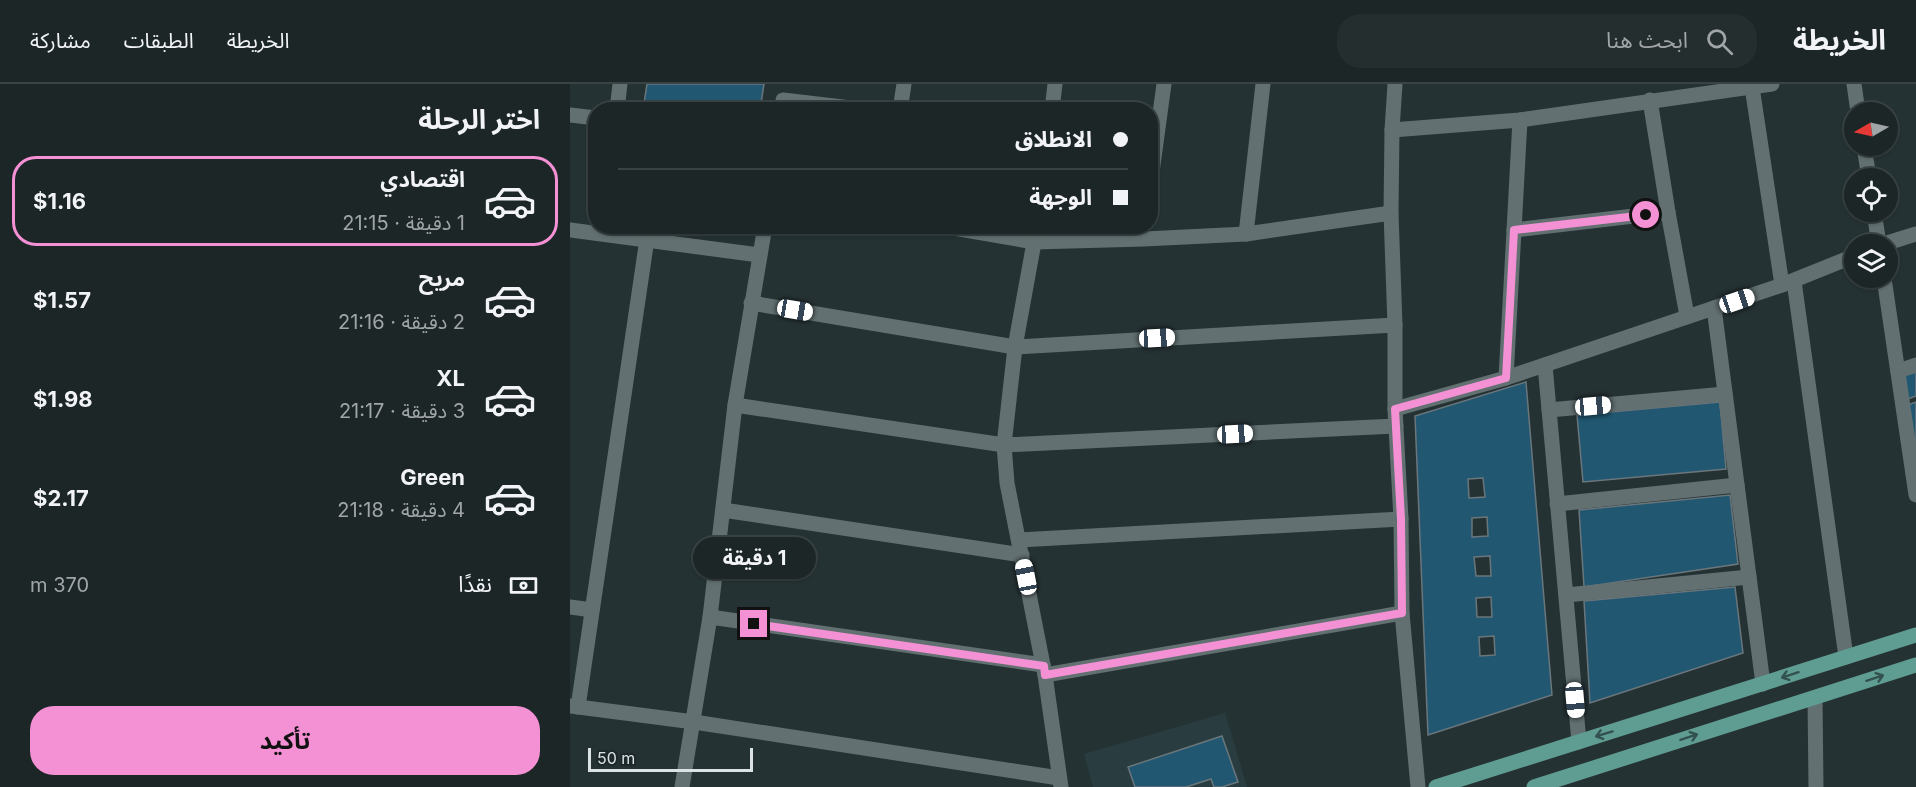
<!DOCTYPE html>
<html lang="ar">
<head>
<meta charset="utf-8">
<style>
  body { margin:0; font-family:Inter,"Noto Sans Arabic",sans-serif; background:#252e2f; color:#f1f3f6; direction:rtl; height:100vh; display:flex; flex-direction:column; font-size:22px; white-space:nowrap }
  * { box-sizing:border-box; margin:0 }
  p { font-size:20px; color:#a0a5a7 }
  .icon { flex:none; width:33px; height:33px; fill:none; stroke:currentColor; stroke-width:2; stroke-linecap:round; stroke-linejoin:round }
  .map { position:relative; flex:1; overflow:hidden; direction:ltr }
  .details { display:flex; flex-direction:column; background:#1c2627; width:570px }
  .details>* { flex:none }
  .top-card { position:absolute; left:18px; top:18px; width:570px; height:132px; border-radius:24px; box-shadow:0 2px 4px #0004,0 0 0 2px #3a4344; direction:rtl; display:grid; align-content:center; height:132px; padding:0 30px; background:#1c2627 }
  .needle { width:39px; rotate:261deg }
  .buttons { position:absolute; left:1274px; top:18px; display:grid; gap:12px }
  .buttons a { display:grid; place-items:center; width:54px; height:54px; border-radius:50%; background:#1c2627; box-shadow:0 2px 4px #0004,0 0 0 2px #3a4344; font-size:30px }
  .scale { position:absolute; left:18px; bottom:15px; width:165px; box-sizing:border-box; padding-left:6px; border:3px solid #dae2e3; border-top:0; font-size:16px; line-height:21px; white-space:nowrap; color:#dae2e3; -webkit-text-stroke:4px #1c282a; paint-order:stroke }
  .end { position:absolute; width:27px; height:27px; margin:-14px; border:8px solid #f491d4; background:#111; box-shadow:0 0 0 3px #111 }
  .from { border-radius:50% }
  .bubble { position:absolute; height:42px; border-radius:21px; background:#1c2627; box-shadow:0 2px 4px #0004,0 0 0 2px #3a4344; font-size:20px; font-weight:700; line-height:42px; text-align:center; direction:rtl }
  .car { position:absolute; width:18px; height:36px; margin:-18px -9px; border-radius:8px; box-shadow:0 0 4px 2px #0007; background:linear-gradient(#fff 24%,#345 0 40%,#fff 0 76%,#345 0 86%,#fff 0) }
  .top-card b { display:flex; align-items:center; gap:21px; height:57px; font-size:22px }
  .top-card b+b { border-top:2px solid #3a4344 }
  .top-card i { width:15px; height:15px; background:#f1f3f6 }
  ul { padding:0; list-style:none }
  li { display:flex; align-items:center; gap:18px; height:90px; margin:0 12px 9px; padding:0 18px; border:3px solid transparent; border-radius:24px }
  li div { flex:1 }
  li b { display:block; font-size:22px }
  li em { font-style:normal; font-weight:700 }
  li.selected { border-color:#f491d4 }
  li>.icon { width:54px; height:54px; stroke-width:1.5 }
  h2 { padding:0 30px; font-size:27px; line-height:72px }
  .pay { display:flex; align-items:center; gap:15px; height:66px; padding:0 30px; font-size:22px }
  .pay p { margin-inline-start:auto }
  .button { display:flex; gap:12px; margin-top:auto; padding:12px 30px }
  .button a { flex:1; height:69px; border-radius:24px; background:#f491d4; color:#111; font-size:24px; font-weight:700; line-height:69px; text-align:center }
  header { display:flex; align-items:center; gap:36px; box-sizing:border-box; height:84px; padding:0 30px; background:#1c2627; border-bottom:2px solid #3a4344 }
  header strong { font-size:28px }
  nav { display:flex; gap:33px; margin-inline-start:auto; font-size:21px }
  .search { width:420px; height:54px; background:#252e2f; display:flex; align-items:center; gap:15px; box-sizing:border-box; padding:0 21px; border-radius:24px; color:#a0a5a7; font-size:22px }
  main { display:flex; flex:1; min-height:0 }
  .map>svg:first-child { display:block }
</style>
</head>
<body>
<header>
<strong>الخريطة</strong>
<div class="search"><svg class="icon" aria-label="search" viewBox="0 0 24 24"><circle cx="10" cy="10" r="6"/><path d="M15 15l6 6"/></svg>ابحث هنا</div>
<nav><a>الخريطة</a><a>الطبقات</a><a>مشاركة</a></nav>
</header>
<main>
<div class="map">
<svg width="1346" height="703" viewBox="0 0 1346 703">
  <rect width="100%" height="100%" fill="#253234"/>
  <path fill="#293d40" d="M655,629L677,703H523L514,670Z"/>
  <g fill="#215771" stroke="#6a767c" stroke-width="1.5" fill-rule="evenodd">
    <path d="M77,0H194L190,26H73Z"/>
    <path d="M1346,282V312L1335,316L1333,287Z"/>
    <path d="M956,298L982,611L858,651L845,332ZM913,394L915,413L899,414L898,395ZM917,433L918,452L902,453V434ZM920,472L921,492H906L904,473ZM921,513L922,533H907L906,514ZM924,552L925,571L910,572L909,553Z"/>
    <path d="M1150,318L1156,385L1013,398L1007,331Z"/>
    <path d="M1346,318V363L1335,322Z"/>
    <path d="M1160,411L1168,480L1014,503L1009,426Z"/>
    <path d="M1165,503L1173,569L1020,619L1014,517Z"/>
    <path d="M652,652L668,698L652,703H644L641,695L616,703H565L558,683Z"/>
  </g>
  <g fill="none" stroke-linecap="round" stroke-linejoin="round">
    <g stroke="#627071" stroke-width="15">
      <path d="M825,0L822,46L821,129L825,241V325L831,435L832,529L848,703"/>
      <path d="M1284,0L1288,28"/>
      <path d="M1182,3L1212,201"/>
      <path d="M213,16L298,26"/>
      <path d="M1080,16L1098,128L1117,232"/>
      <path d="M47,26L50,0"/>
      <path d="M330,26L334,0"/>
      <path d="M482,26L485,0"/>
      <path d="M0,31L26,34"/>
      <path d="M822,46L950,36L1202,0"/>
      <path d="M1294,62L1299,94"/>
      <path d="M580,103L594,0"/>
      <path d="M1304,128L1309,160"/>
      <path d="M372,142L464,158L574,155L676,150L821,129"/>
      <path d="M467,142L445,263L434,361L437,399L475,591L491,703"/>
      <path d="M0,146L189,171"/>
      <path d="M944,146L1098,128"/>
      <path d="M676,150L693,0"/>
      <path d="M1314,160L1346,150"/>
      <path d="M1314,194L1346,411"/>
      <path d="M1224,197L1276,573"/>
      <path d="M181,219L445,263L825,241"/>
      <path d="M1144,224L1193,600"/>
      <path d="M975,281L1009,658"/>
      <path d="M1328,287L1346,281"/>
      <path d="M936,294L950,36"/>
      <path d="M165,321L434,361L826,342"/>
      <path d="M825,325L936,294L1212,201L1284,172"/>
      <path d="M979,326L1155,310"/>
      <path d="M987,420L1167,401"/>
      <path d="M153,426L452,471"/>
      <path d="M449,456L831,435"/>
      <path d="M996,511L1179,493"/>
      <path d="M0,523L22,526"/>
      <path d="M140,533L473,581"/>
      <path d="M475,591L832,529"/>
      <path d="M1245,614L1246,703"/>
      <path d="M0,622L124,638L489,694"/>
      <path d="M8,623L77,155"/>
      <path d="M112,703L140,533L165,321L195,142"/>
    </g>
    <g stroke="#5f9c91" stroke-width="15">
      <path d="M866,703L1346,551"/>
      <path d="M964,703L1346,581"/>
    </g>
  </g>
  <defs><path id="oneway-shaft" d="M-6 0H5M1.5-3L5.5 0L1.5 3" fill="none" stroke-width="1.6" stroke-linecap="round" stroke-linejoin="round" transform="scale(1.5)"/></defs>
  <g stroke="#33514e">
    <use href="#oneway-shaft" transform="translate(1220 591) rotate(162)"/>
    <use href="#oneway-shaft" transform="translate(1305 594) rotate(-18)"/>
    <use href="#oneway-shaft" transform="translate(1034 650) rotate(163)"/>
    <use href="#oneway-shaft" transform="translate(1119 653) rotate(-18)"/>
  </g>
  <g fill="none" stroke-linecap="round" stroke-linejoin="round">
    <path stroke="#f491d4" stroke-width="8" d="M184,540L474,582L475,591L832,529L831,435L825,325L936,294L944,146L1076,131"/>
  </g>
</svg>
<div class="buttons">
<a><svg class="needle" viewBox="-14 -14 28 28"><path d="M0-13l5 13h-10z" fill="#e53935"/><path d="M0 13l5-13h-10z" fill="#a0a5a7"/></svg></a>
<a><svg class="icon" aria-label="locate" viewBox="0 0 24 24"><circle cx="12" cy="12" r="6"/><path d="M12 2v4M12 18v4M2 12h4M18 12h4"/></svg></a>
<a><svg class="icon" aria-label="layers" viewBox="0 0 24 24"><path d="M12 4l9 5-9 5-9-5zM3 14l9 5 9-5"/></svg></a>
</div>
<div class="scale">50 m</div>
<i class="end from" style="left:1076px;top:131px"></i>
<i class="end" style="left:184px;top:540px"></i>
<div class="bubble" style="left:123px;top:453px;width:123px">1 دقيقة</div>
<i class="car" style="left:1167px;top:217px;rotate:71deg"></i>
<i class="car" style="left:225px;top:226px;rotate:100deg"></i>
<i class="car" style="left:587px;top:254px;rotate:87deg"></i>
<i class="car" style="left:1023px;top:322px;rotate:85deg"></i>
<i class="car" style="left:665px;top:350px;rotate:87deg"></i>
<i class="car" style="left:456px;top:493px;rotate:349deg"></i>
<i class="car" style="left:1005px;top:616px;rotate:175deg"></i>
<div class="top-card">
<b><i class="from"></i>الانطلاق</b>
<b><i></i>الوجهة</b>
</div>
</div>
<section class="details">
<h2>اختر الرحلة</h2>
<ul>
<li class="selected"><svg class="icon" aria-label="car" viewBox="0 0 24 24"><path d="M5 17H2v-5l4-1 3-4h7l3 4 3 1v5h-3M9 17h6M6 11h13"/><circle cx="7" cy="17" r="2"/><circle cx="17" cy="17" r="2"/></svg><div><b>اقتصادي</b><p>1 دقيقة · 21:15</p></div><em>$1.16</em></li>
<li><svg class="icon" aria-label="car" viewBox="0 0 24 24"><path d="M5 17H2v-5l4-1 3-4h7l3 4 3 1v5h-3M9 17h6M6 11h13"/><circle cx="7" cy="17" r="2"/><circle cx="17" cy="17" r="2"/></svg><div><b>مريح</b><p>2 دقيقة · 21:16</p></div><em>$1.57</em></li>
<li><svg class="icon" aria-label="car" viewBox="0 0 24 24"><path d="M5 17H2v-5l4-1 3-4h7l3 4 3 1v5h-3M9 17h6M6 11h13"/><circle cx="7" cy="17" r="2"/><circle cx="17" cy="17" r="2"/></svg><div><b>XL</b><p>3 دقيقة · 21:17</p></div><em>$1.98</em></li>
<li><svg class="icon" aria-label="car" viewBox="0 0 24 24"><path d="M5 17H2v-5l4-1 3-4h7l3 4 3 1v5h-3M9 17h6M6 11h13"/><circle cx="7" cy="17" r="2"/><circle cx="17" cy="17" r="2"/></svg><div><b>Green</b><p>4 دقيقة · 21:18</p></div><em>$2.17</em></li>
</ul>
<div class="pay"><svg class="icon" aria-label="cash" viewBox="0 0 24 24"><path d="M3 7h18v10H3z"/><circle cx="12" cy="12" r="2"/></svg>نقدًا<p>370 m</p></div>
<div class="button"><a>تأكيد</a></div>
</section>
</main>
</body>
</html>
